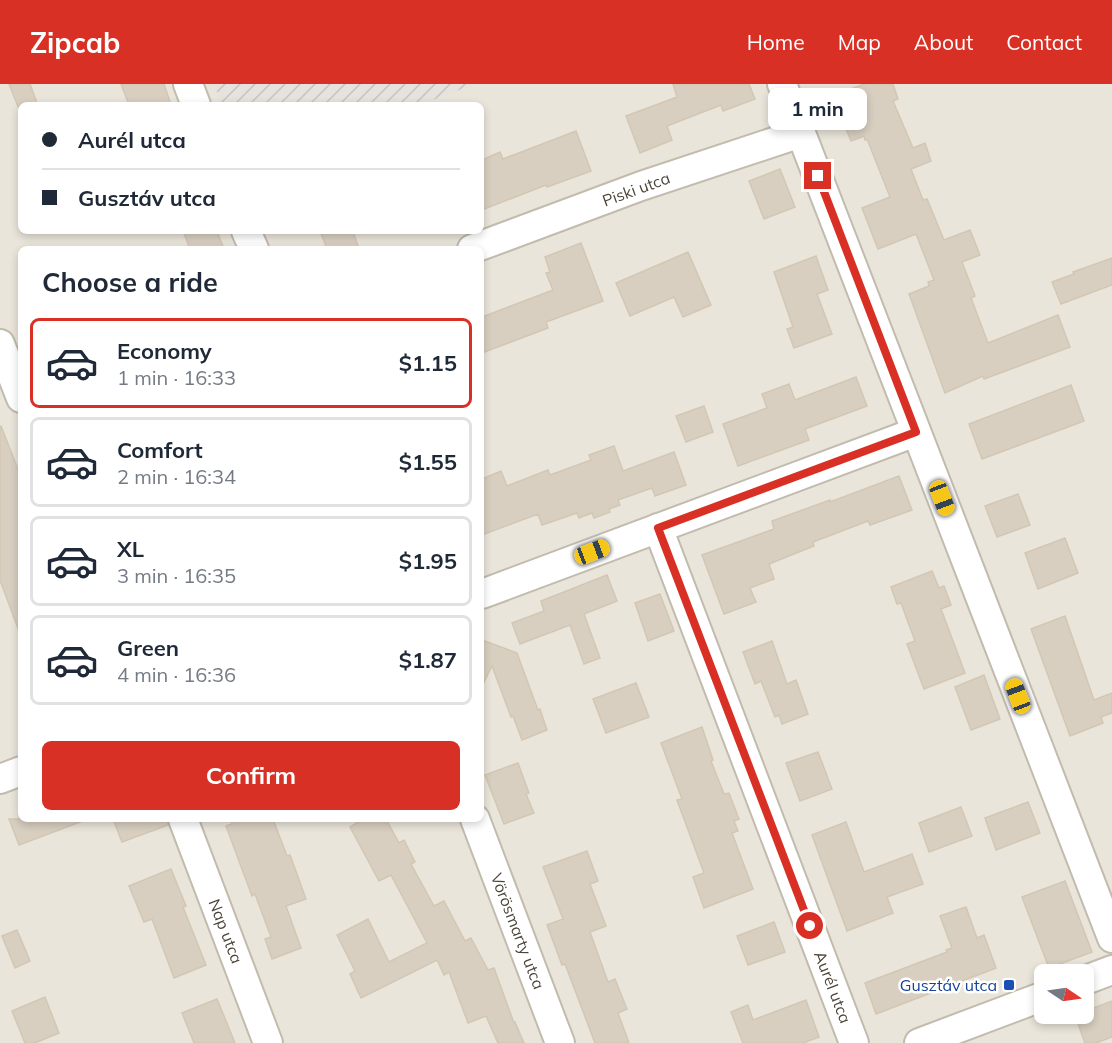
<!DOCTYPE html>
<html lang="en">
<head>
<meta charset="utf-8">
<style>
  body { margin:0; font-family:Mulish,sans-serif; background:#f6f6f7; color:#1f2937; height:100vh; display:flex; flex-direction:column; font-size:22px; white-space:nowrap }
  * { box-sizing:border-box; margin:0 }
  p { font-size:20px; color:#747a83 }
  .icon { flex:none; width:33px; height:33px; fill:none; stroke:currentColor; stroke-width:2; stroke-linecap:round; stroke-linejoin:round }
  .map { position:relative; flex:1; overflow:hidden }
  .sheet { position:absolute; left:18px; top:162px; width:466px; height:576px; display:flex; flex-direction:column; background:#fff; border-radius:9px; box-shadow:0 3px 9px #0003 }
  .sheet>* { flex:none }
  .top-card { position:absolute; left:18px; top:18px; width:466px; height:132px; border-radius:9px; box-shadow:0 3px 9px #0003; display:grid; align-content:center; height:132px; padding:0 24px; background:#fff }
  .needle { width:39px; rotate:103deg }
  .controls { position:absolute; left:1034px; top:880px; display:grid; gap:12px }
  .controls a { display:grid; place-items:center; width:60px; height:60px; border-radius:9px; background:#fff; box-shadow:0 3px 9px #0003; font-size:30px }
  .end { position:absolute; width:27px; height:27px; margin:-14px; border:8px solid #d93025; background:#fff; box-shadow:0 0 0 3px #fff }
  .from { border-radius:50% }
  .bubble { position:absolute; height:42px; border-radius:9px; background:#fff; box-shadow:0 3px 9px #0003; font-size:20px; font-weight:700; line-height:42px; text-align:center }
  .car { position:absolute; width:18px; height:36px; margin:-18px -9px; border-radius:8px; box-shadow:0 0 4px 2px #0007; background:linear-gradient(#f5c518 24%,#345 0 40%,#f5c518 0 76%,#345 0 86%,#f5c518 0) }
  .top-card b { display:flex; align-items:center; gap:21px; height:57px; font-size:22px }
  .top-card b+b { border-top:2px solid #e0e1e3 }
  .top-card i { width:15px; height:15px; background:#1f2937 }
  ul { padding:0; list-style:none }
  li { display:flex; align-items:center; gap:18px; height:90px; margin:0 12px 9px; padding:0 12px; border:3px solid #e0e1e3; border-radius:9px }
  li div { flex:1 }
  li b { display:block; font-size:22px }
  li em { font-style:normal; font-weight:700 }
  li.active { border-color:#d93025 }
  li>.icon { width:54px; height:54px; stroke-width:1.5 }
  h2 { padding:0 24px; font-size:27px; line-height:72px }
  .button { display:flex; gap:12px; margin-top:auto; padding:12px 24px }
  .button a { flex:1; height:69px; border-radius:9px; background:#d93025; color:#fff; font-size:24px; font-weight:700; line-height:69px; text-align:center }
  header { display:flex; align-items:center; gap:36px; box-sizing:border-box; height:84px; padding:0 30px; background:#d93025; color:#fff }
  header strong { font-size:28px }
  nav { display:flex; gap:33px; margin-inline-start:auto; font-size:21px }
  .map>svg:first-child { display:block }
</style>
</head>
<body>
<header>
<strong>Zipcab</strong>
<nav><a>Home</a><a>Map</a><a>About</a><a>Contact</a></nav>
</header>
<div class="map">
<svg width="1112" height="959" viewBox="0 0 1112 959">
  <defs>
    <pattern id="industrial-furrows" width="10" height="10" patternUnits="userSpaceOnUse" patternTransform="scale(1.5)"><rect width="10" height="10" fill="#e6e2dd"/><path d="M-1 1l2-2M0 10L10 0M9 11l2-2" fill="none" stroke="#c7c3be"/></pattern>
  </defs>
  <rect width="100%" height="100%" fill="#f6f3ec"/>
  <path fill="#eae5da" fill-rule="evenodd" d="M0,0H1112V959H0ZM21,21H482V147H21ZM21,165H482V735H21ZM1044,891H1083V930H1044Z"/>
  <path fill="url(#industrial-furrows)" d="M214,0H475L419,21H222Z"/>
  <g fill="#d8cfc1" stroke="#d3c7b4" stroke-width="1.5">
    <path d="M9,0H30L37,19L31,21H21V25H19Z"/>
    <path d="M121,0H164L171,21H129Z"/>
    <path d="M673,0H749L755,15L723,27L721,21L667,42L672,56L640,69L626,32L677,13Z"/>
    <path d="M864,0H893L898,15L893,17L913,64L925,59L931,77L911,85L923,116L927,115L944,156L970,146L980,171L962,178L975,212L971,214L988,259L1058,231L1070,263L984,295L983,292L945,309L909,210L929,202L928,198L934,196L916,150L878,165L862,124L890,113L867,55L865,56L864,52L851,57L842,35L847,33L838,10Z"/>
    <path d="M576,47L591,87L547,103L546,101L482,126V76L500,68L503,75Z"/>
    <path d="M780,85L795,123L764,135L749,97Z"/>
    <path d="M183,147H217L224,165H190Z"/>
    <path d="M320,147H353L359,165H327Z"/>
    <path d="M581,159L603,217L546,238L548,244L482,269V233L553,206L546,189L550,188L545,173Z"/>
    <path d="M688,168L711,221L683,233L674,213L630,232L616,199Z"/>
    <path d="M816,172L828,206L817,210L832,250L794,264L787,245L793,243L774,188Z"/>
    <path d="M1112,174V201L1061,220L1052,198L1074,190L1073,188Z"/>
    <path d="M856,293L867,322L805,345L809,356L738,382L723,340L767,324L762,310L789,300L795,316Z"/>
    <path d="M1071,301L1084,337L982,375L969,340Z"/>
    <path d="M704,322L713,348L686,358L676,332Z"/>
    <path d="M0,342H1L21,393V547H19L0,496Z"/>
    <path d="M614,362L623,387L674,368L686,401L655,412L652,404L618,416L620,421L609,425L610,428L594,434L592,429L579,434L577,429L542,441L538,430L482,451V395L501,387L507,402L548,386L550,391L591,376L589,371Z"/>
    <path d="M899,392L912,426L870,441L868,437L813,458L814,462L769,480L774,495L750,504L756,518L724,530L702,471L774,445L772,437L830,416V418Z"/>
    <path d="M1018,410L1030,441L997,453L985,422Z"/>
    <path d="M1065,454L1078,489L1038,505L1025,469Z"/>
    <path d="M932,487L939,504L944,502L951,521L941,525L965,589L924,605L907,560L915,557L901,519L897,520L891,503Z"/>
    <path d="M607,491L617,517L584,530L600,574L584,580L570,541L520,560L512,539L544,527L541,517Z"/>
    <path d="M660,510L674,547L648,557L635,519Z"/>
    <path d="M1065,532L1094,616L1112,609V629L1101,633L1103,639L1070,652L1031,545Z"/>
    <path d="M482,556L517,569L538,626L540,625L547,646L522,656L513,632L511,633L492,582L482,602Z"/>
    <path d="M772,557L787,600L796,596L808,630L782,640L779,631L775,633L761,597L755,600L743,568Z"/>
    <path d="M984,591L1000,635L971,646L955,603Z"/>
    <path d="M636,599L649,633L606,649L593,615Z"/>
    <path d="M702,643L713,676L711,677L724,710L729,709L739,735L734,737L738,747L732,749L753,805L704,824L693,793L704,789L677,716L682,715L661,659Z"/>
    <path d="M818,668L832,705L800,717L786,679Z"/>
    <path d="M518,679L529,709L526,710L534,729L504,740L485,691Z"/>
    <path d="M1028,718L1040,749L996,766L985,734Z"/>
    <path d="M961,723L972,752L929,768L919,739Z"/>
    <path d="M9,735H83V737L19,761Z"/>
    <path d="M113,735H167L168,741L122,758Z"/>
    <path d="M230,735H273L287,772L290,771L306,815L286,822L301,864L272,875L265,855L271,853L255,810L252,812L226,742L232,740Z"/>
    <path d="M363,735H386L399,759L404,756L415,778L411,780L434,822L444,817L465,857L471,854L488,886L494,884L514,939L515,938L524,959H498L486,932L468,939L449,888L444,891L437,876L361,914L350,890L355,887L337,851L368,835L389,878L427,859L391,791L379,797L350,743Z"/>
    <path d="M846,738L864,788L912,770L923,800L887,813L893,829L847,847L812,751Z"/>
    <path d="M587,767L598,797L590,800L606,842L590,848L608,898L615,895L627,925L618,929L629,959H595L565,880L562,881L547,841L563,835L543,783Z"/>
    <path d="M171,785L186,822L183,823L206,881L174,894L152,835L144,838L129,802Z"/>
    <path d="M1065,797L1092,868L1049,884L1022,813Z"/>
    <path d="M966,823L977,854L984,851L996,884L876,930L865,899L947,868L946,866L952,864L940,832Z"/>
    <path d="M774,838L785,868L748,881L737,852Z"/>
    <path d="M17,846L30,877L15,884L2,852Z"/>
    <path d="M45,913L59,949L35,959H25L12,927Z"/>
    <path d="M217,915L235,959H194L182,929Z"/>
    <path d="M806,916L819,953L803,959H743L731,928L748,921L753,936Z"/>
    <path d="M1112,917V953L1096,959H1085L1077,937L1086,934L1083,928Z"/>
  </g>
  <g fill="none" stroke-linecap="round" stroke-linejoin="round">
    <g stroke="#c2bbae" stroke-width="32">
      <g id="minor">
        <path d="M188,0L196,21"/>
        <path d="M782,0L1112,854"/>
        <path d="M246,147L254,165"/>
        <path d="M472,165L641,102L801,49"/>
        <path d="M0,260L21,314"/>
        <path d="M658,444L854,959"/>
        <path d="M482,510L916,348"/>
        <path d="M0,695L21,687"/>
        <path d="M183,735L268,959"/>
        <path d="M475,735L560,959"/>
        <path d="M1083,897L1112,886"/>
        <path d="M919,959L1044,912"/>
      </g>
    </g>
    <use href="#minor" stroke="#fff" stroke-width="28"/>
  </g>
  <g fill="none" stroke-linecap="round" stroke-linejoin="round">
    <path stroke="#d93025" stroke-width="8" d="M810,842L658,444L916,348L818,92"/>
  </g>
  <rect fill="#1a4fb4" stroke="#fff" stroke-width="2" x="1003" y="895" width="12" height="12" rx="3"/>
  <g text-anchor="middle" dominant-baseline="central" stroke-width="5" stroke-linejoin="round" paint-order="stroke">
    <g font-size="16" fill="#4b4439" stroke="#fff">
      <text transform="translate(636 105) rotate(-20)">Piski utca</text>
      <text transform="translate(226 847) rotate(69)">Nap utca</text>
      <text transform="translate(518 847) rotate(69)">Vörösmarty utca</text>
      <text transform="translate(833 903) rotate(69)">Aurél utca</text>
    </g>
    <g font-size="16" fill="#164399" stroke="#fff" text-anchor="end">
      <text x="997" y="901">Gusztáv utca</text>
    </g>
  </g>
</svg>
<div class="controls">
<a><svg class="needle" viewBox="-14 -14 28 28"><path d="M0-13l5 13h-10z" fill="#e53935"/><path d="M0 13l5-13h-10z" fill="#747a83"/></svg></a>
</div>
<i class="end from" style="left:810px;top:842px"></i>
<i class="end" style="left:818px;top:92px"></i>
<div class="bubble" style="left:768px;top:4px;width:99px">1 min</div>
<i class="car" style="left:942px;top:414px;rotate:159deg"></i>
<i class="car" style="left:592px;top:468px;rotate:69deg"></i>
<i class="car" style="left:1018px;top:612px;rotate:339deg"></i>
<div class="top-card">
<b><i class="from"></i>Aurél utca</b>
<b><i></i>Gusztáv utca</b>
</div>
<section class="sheet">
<h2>Choose a ride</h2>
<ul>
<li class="active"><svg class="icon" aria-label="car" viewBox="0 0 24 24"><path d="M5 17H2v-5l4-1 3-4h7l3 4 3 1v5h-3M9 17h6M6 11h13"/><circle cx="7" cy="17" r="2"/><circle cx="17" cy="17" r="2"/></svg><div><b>Economy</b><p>1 min · 16:33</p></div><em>$1.15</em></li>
<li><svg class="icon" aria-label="car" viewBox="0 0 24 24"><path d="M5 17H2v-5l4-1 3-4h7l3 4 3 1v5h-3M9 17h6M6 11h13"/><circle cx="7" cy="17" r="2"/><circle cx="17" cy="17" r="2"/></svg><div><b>Comfort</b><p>2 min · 16:34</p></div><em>$1.55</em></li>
<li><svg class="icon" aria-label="car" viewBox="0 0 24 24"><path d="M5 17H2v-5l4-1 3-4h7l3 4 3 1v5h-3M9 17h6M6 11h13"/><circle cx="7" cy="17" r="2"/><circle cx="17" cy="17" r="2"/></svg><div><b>XL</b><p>3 min · 16:35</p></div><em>$1.95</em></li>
<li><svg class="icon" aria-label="car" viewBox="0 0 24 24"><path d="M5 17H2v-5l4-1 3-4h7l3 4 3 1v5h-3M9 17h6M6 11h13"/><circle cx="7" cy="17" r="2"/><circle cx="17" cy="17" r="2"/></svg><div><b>Green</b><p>4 min · 16:36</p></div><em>$1.87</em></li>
</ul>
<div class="button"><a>Confirm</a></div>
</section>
</div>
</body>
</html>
